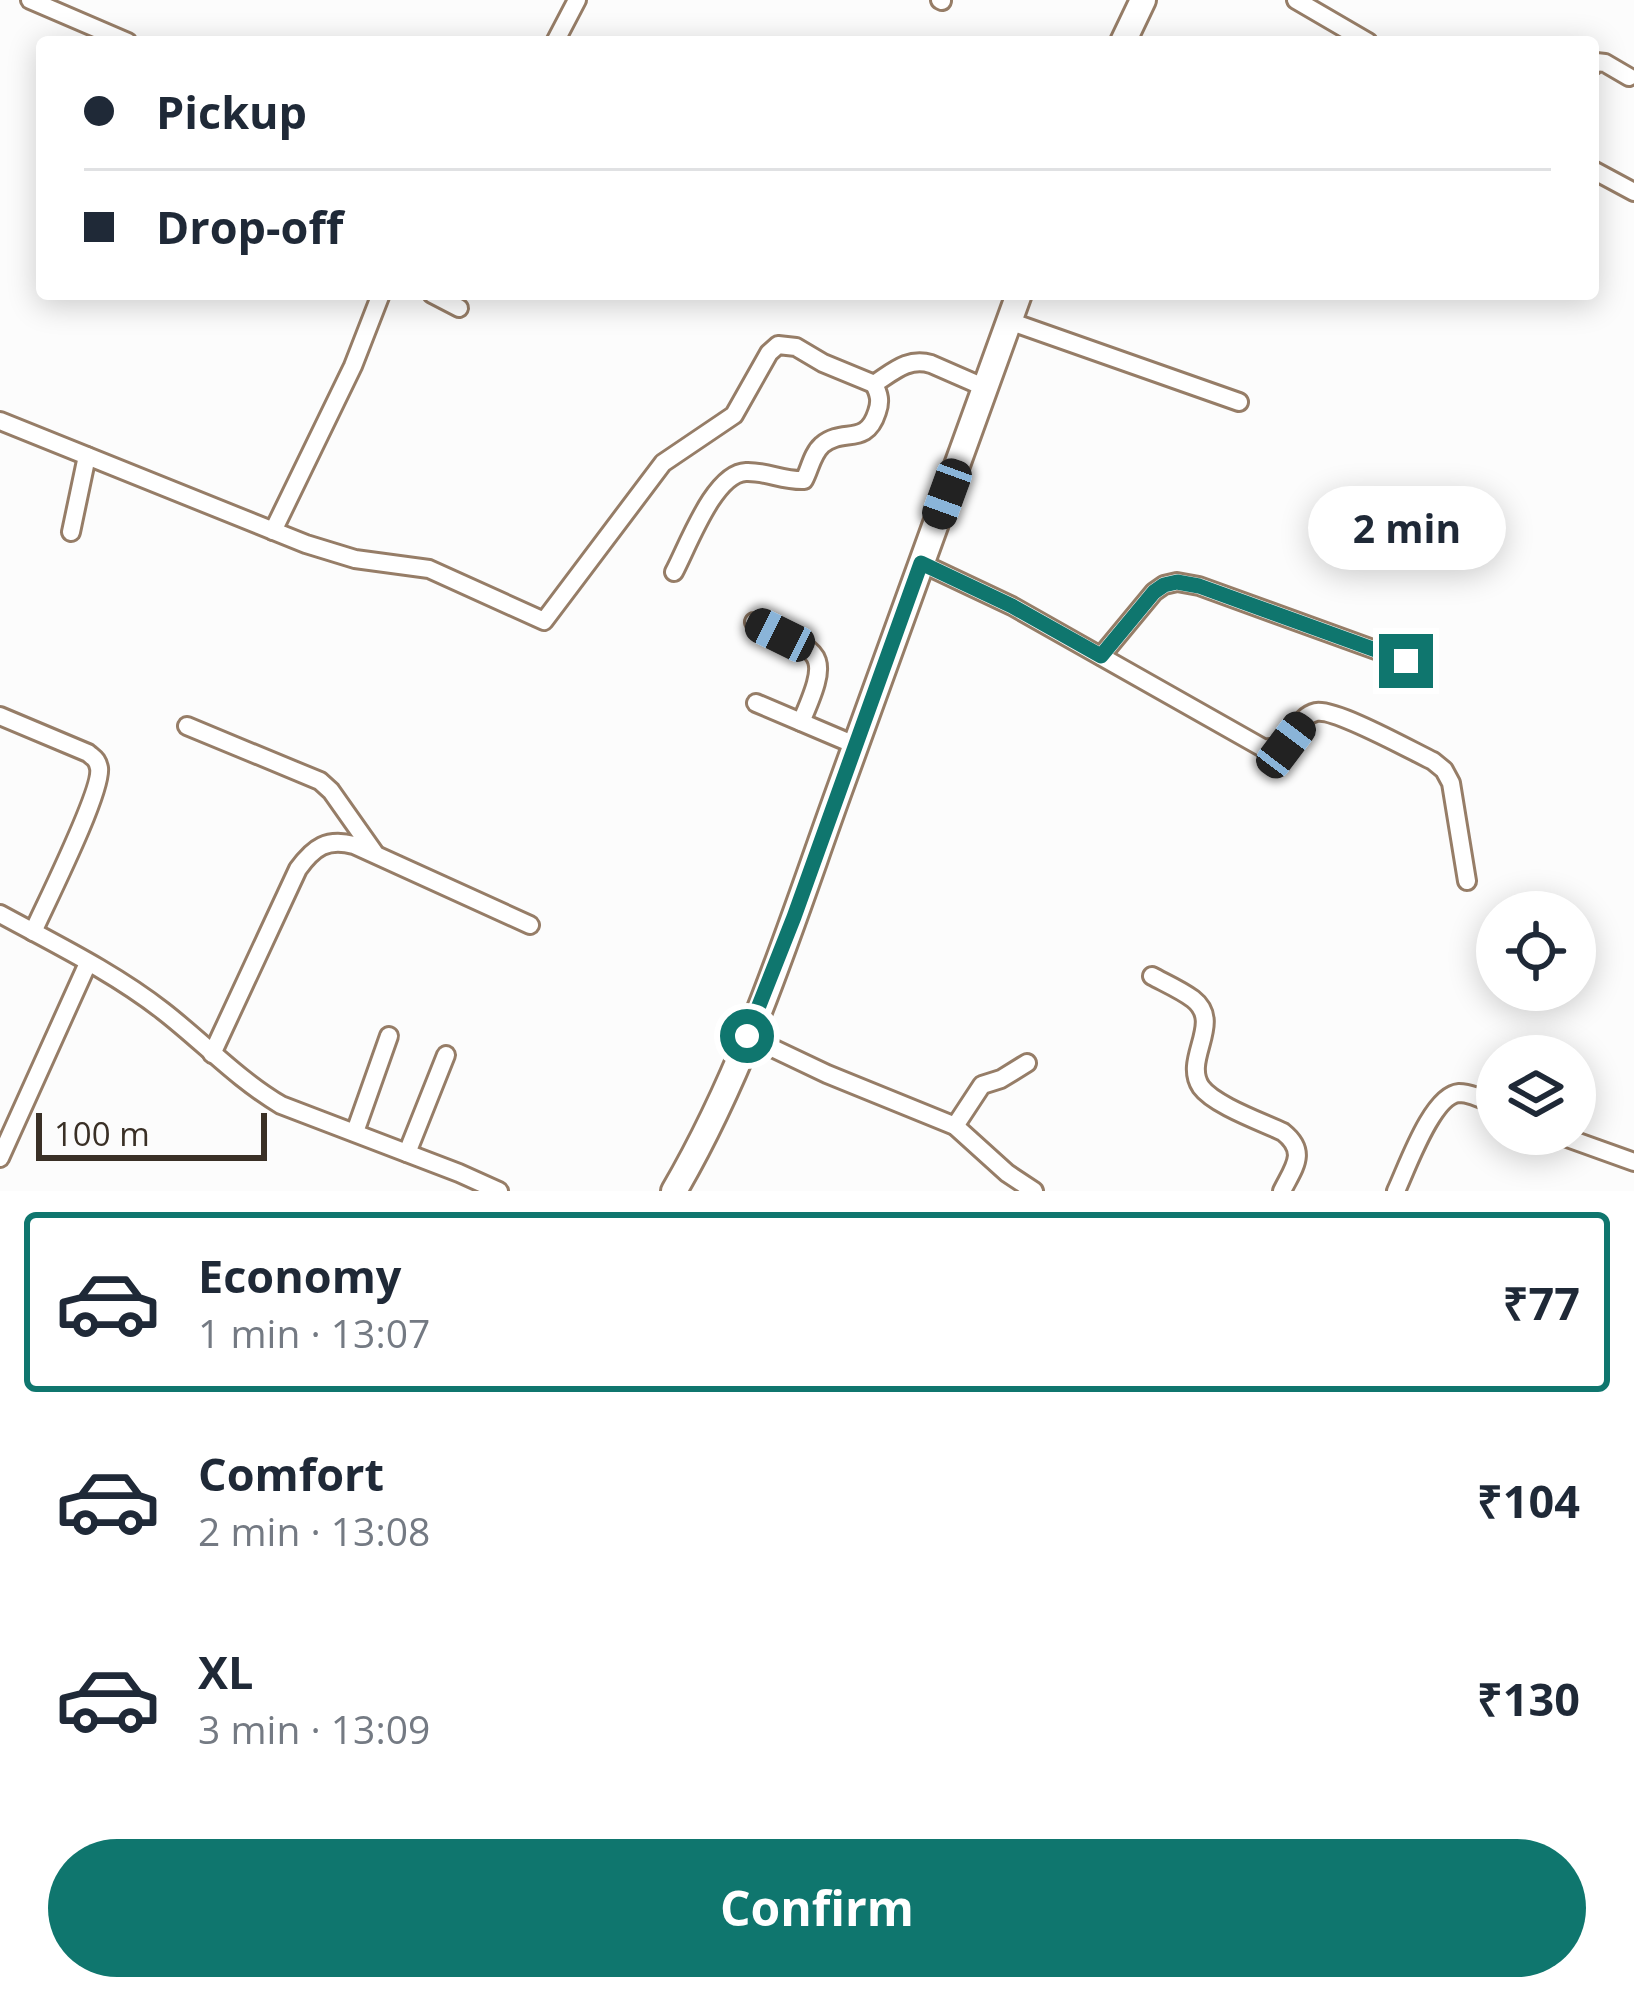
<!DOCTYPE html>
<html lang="en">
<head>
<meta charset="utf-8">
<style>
  body { margin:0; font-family:"Open Sans",sans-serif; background:#f2f2f3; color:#1f2937; height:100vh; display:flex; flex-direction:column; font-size:45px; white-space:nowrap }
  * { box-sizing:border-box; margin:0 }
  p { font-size:39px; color:#747a83 }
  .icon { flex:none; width:66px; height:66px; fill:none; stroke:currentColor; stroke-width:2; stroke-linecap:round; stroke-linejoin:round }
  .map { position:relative; height:1191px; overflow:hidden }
  .details { display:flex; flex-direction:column; background:#fff; flex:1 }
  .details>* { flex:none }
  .guide { position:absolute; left:36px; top:36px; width:1563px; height:264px; border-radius:12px; box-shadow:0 6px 30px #0003; display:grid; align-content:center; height:264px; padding:0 48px; background:#fff }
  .buttons { position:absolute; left:1476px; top:891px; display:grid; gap:24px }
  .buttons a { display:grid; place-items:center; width:120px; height:120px; border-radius:50%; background:#fff; box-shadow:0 6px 30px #0003; font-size:60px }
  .scale { position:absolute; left:36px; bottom:30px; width:231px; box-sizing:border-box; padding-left:12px; border:6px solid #3a3026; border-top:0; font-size:33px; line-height:42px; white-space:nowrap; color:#3a3026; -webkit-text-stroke:9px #fcfcfc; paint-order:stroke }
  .end { position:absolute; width:54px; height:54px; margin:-27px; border:15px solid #0f766e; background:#fff; box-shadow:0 0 0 6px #fff }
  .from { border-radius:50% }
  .bubble { position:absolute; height:84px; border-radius:42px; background:#fff; box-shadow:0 6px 30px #0003; font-size:39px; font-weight:700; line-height:84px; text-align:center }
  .car { position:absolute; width:36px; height:72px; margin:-36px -18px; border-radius:15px; box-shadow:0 0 9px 3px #0007; background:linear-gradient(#222 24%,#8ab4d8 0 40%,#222 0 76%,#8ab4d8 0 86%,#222 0) }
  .guide b { display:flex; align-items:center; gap:42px; height:114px; font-size:45px }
  .guide b+b { border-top:3px solid #e0e1e3 }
  .guide i { width:30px; height:30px; background:#1f2937 }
  ul { padding:21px 0 0; list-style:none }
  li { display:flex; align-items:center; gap:36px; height:180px; margin:0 24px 18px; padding:0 24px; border:6px solid transparent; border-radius:12px }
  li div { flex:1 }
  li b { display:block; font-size:45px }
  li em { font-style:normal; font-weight:700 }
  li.active { border-color:#0f766e }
  li>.icon { width:108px; height:108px; stroke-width:1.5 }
  .action { display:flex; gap:24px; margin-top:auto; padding:24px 48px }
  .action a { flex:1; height:138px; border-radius:72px; background:#0f766e; color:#fff; font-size:48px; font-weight:700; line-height:138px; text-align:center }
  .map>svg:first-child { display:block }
</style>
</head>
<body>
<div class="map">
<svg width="1634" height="1191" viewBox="0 0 1634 1191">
  <rect width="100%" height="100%" fill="#fcfcfc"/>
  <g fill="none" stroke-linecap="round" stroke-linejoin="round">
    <g stroke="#967d67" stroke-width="22">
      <g id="minor">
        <path d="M30,0L128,42"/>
        <path d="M940,0L942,1"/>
        <path d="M1296,0L1368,42"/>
        <path d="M555,42L577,0"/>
        <path d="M1593,66L1596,62L1605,63L1629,77"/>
        <path d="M1593,170L1634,192"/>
        <path d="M432,294L459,308"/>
        <path d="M1009,321L1239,402"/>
        <path d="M0,421L306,544L355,559L429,569L544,621L663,463L734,415L769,353L778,345L796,347L823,363L874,384"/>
        <path d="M273,531L353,366L381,294"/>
        <path d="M71,532L87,456"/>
        <path d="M921,563L1012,606L1263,748C1300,751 1291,718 1316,712C1335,708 1412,751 1433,761L1444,770L1451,783L1467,881"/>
        <path d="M674,572C688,546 714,473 746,472C765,471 784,481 804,480C810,469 812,454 822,445C843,427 866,447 877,412C881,401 879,394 874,384C893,372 908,357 931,364L986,388"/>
        <path d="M754,622C820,654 834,647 801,722"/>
        <path d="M1101,656L1154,592L1164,585L1177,582L1199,586L1406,661"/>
        <path d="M756,703L855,745"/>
        <path d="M0,716L88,753C95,759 97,759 99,768C103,790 45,905 33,932"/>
        <path d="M187,726L320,781L331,791L374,852"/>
        <path d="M0,914C55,944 113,972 163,1011C203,1042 237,1079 281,1105L459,1173L499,1191"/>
        <path d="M1152,976C1165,983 1181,990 1193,999C1224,1023 1182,1059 1201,1087C1214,1105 1262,1122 1283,1132C1308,1152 1294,1167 1282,1191"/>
        <path d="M747,1036L827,1074L955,1126L1007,1173L1034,1191"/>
        <path d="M212,1054L298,869C314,847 327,838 354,845L530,925"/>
        <path d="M955,1126L982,1085L1001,1079L1027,1063"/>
        <path d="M355,1132L389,1036"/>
        <path d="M1556,1134L1634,1162"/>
        <path d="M407,1153L446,1055"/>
        <path d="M0,1158L88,963"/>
        <path d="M1396,1191C1407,1168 1432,1095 1459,1093C1472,1093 1486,1101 1497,1106"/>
      </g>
    </g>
    <g stroke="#967d67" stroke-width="30">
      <g id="highway">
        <path d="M1123,42L1143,0"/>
        <path d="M674,1191C746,1068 790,927 838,794C898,627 960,461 1019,294"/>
      </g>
    </g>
    <use href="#minor" stroke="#fff" stroke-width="16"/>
    <use href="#highway" stroke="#fff" stroke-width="24"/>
  </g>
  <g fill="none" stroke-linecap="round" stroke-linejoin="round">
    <path stroke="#0f766e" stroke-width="15" d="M747,1036L794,917L921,563L1012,606L1101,656L1154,592L1164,585L1177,582L1199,586L1406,661"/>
  </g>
</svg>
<div class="buttons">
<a><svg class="icon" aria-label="locate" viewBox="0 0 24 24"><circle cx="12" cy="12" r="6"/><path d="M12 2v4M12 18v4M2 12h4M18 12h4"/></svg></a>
<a><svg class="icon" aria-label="layers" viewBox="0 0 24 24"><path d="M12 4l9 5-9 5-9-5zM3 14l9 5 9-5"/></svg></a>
</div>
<div class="scale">100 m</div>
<i class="end from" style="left:747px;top:1036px"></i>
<i class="end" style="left:1406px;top:661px"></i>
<div class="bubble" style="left:1308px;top:486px;width:198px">2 min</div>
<i class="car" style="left:947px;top:494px;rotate:200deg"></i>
<i class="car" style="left:780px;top:635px;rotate:296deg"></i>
<i class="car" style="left:1286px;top:745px;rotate:37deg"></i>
<div class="guide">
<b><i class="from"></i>Pickup</b>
<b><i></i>Drop-off</b>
</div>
</div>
<section class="details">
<ul>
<li class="active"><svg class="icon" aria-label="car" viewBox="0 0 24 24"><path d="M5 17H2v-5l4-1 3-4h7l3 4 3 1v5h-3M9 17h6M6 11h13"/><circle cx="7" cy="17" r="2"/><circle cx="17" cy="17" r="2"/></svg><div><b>Economy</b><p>1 min · 13:07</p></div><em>₹77</em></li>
<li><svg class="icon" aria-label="car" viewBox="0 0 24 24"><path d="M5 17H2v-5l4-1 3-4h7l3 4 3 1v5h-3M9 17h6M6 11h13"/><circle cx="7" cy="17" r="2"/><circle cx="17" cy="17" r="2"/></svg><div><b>Comfort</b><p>2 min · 13:08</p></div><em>₹104</em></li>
<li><svg class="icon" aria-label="car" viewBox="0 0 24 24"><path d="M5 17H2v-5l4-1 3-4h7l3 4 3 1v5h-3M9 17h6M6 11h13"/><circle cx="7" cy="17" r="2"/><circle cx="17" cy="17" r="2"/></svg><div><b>XL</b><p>3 min · 13:09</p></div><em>₹130</em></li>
</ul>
<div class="action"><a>Confirm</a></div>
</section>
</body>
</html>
